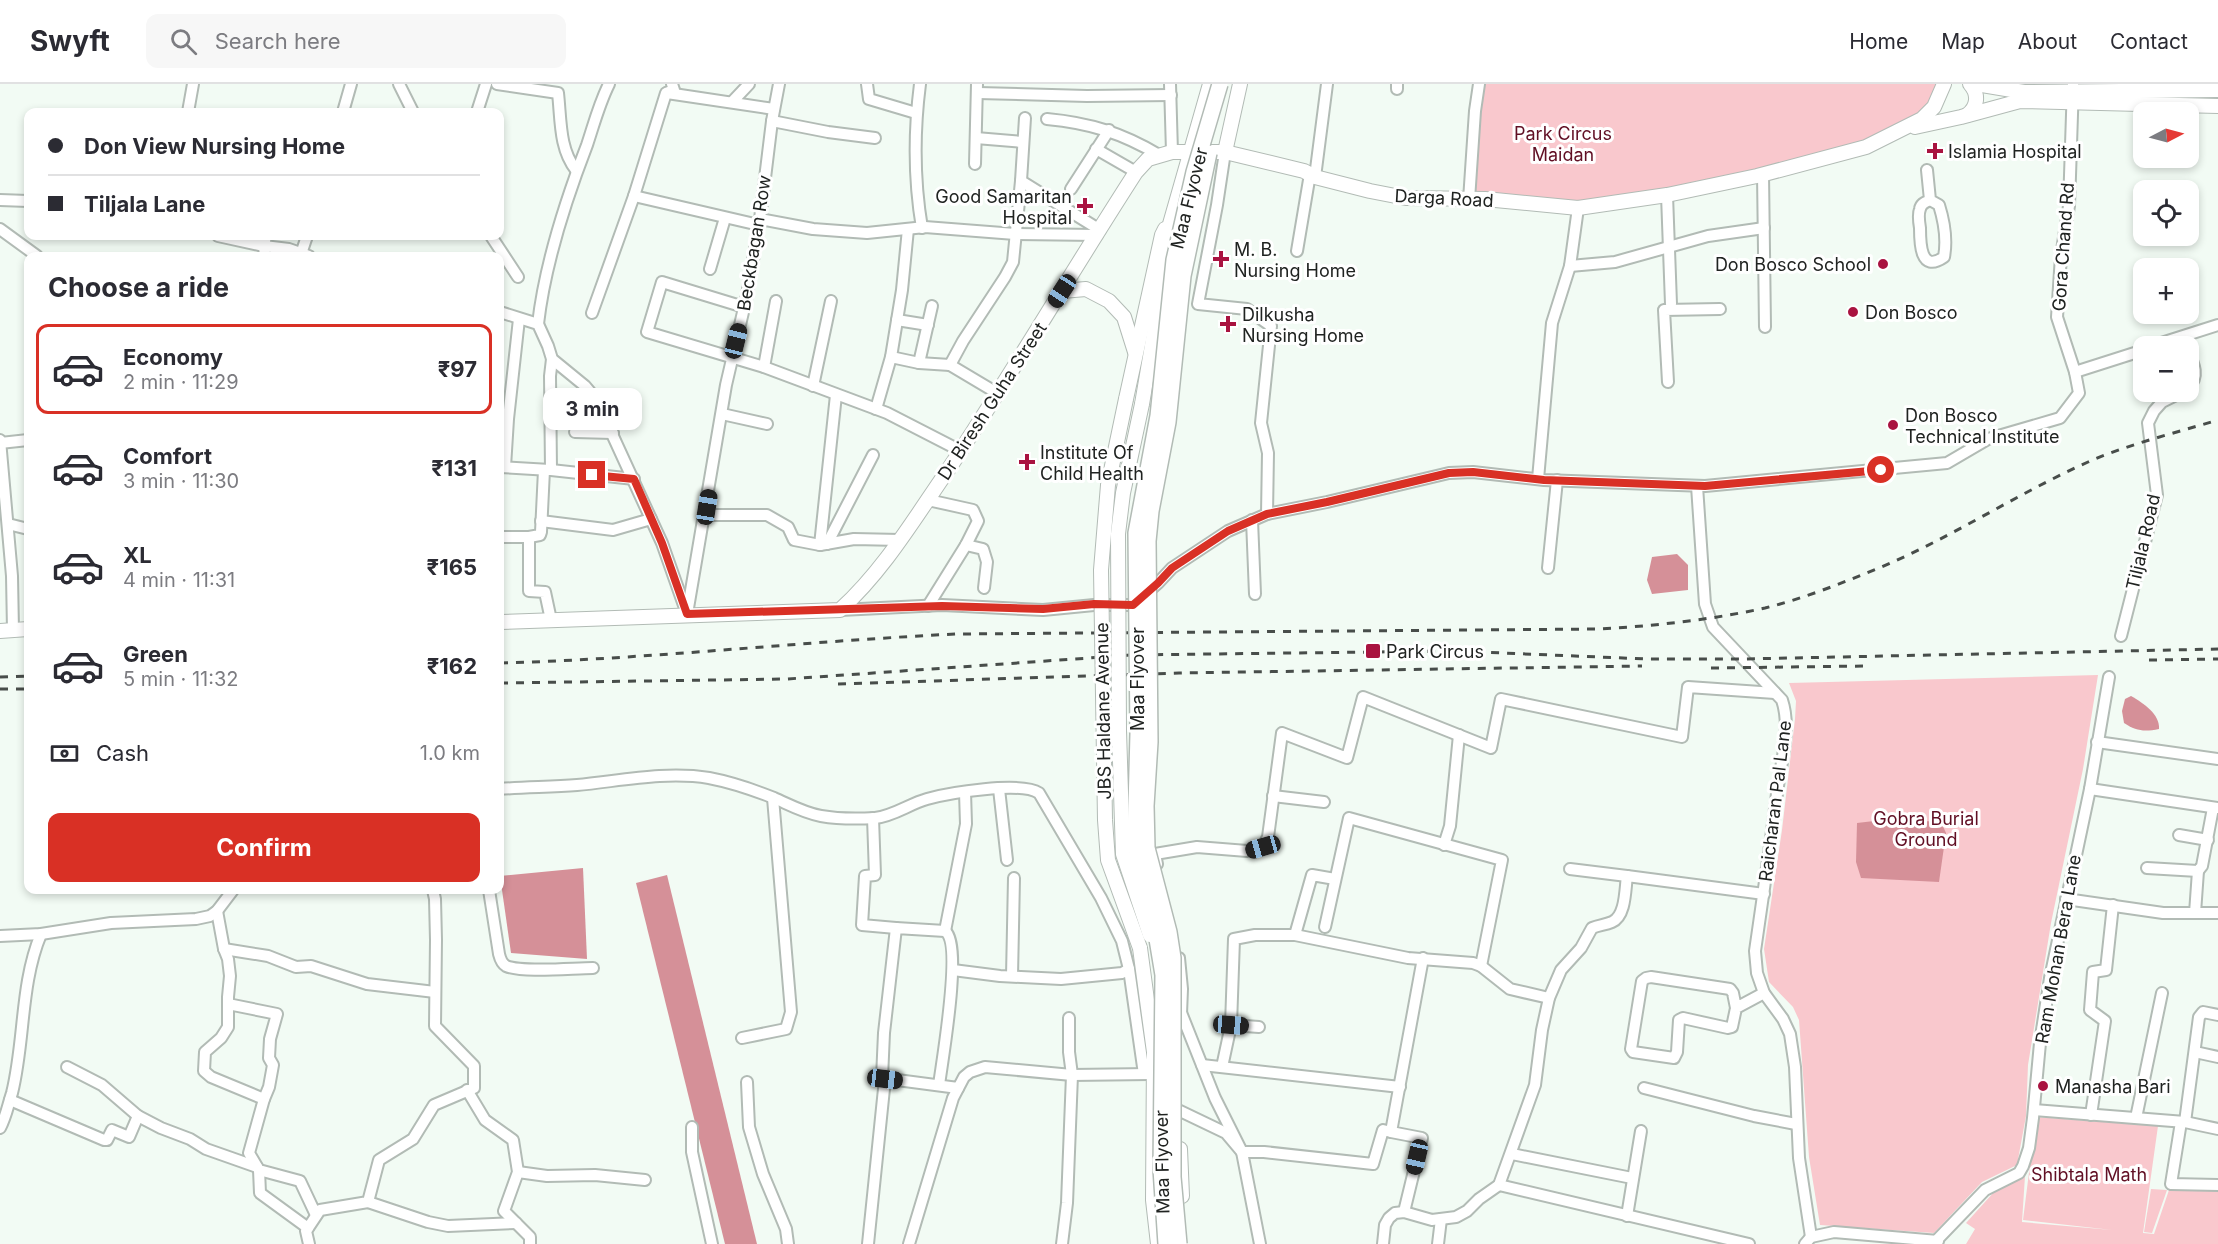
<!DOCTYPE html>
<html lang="en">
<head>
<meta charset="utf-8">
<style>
  body { margin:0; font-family:Inter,sans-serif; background:#f7f7f7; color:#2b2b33; height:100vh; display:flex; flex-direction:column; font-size:22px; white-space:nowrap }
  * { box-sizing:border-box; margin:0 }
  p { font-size:20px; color:#7c7c81 }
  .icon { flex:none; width:33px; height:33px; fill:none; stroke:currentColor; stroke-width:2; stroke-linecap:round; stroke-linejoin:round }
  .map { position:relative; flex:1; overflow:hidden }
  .details { position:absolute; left:24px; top:168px; width:480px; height:642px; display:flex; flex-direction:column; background:#fff; border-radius:12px; box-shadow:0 3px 9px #0003 }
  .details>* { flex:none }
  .banner { position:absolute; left:24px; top:24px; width:480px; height:132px; border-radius:12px; box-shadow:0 3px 9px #0003; display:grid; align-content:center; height:132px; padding:0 24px; background:#fff }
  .needle { width:39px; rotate:84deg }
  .buttons { position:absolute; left:2133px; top:18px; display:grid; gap:12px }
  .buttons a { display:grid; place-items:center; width:66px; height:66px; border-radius:12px; background:#fff; box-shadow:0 3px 9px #0003; font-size:30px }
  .end { position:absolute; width:27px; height:27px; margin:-14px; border:8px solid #d93025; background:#fff; box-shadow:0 0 0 3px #fff }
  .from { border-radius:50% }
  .bubble { position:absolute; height:42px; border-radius:12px; background:#fff; box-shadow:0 3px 9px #0003; font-size:20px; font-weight:700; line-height:42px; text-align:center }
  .car { position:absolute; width:18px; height:36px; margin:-18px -9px; border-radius:8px; box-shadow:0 0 4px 2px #0007; background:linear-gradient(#222 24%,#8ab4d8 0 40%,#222 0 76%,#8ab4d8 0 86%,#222 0) }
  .banner b { display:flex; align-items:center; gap:21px; height:57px; font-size:22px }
  .banner b+b { border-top:2px solid #e1e1e2 }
  .banner i { width:15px; height:15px; background:#2b2b33 }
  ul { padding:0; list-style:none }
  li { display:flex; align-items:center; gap:18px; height:90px; margin:0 12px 9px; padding:0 12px; border:3px solid transparent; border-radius:12px }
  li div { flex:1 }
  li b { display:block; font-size:22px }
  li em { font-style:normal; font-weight:700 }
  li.on { border-color:#d93025 }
  li>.icon { width:54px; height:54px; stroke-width:1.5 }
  h2 { padding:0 24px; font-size:27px; line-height:72px }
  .pay { display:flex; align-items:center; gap:15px; height:66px; padding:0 24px; font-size:22px }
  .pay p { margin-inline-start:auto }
  .action { display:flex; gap:12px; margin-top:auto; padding:12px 24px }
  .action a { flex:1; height:69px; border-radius:12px; background:#d93025; color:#fff; font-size:24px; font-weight:700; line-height:69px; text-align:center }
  header { display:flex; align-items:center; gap:36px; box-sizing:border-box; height:84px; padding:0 30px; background:#fff; border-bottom:2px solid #e1e1e2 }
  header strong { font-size:28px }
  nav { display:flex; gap:33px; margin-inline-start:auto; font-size:21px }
  .search { width:420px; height:54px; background:#f7f7f7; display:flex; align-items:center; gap:15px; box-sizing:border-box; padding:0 21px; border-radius:12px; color:#7c7c81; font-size:22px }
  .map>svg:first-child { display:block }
</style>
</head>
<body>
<header>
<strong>Swyft</strong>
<div class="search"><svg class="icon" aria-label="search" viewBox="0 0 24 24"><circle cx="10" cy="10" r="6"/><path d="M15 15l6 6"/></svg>Search here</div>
<nav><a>Home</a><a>Map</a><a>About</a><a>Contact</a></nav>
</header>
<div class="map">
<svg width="2218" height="1160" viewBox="0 0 2218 1160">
  <rect width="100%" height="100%" fill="#f2fbf4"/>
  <g fill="#f9c8cd">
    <path d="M1485,0H1938L1946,14L1861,61L1662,112L1571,120L1474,109L1479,31Z"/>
    <path d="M2098,591L2083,685L2051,839L2028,981L2026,1032L2017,1081L1982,1098L1934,1149L1820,1141L1809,1073L1799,936L1793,923L1769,898L1764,865L1782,746L1795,635L1796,617L1789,599Z"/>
    <path d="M2036,1033L2158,1042L2143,1149L2154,1150L2169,1106L2214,1107L2218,1108V1160H1966L1975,1145L1966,1139L1994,1108L2025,1092L2022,1138L2112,1146L2023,1136Z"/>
    <path d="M2151,1105L2167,1106L2152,1149L2144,1148Z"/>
  </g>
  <g fill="#d59098">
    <path d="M1677,470L1688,481V506L1652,510L1647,496L1652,473Z"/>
    <path d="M2131,612C2143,619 2160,630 2159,645C2144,648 2136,647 2124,639L2122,627L2125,615Z"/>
    <path d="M1891,735L1941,738L1946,749L1939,798L1861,794L1856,778L1857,739Z"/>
    <path d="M583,784L587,875L511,869L500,792Z"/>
    <path d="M667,791L757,1160H725L636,799Z"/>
  </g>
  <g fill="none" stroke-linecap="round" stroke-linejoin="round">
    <g stroke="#b2bbb5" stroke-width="14">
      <g id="minor">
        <path d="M399,0L413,28"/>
        <path d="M497,0L558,9C561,35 559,65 576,86"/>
        <path d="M867,0L869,15L916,29"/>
        <path d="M920,0C914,47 914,97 922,144"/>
        <path d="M1170,0L1172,68"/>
        <path d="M1397,5V0"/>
        <path d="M667,9L774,25"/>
        <path d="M978,9L1087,12L1171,11"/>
        <path d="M732,18L749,0"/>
        <path d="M188,28L193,0"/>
        <path d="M343,28L351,0"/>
        <path d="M477,28L486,0"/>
        <path d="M1025,34L1021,97L1100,146"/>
        <path d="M1047,35C1090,39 1122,49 1159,71"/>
        <path d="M772,37L828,48L875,54"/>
        <path d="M976,54L1023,58"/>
        <path d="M1096,65L1136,88"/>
        <path d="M1225,68L1217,121L1198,220L1247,225L1271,242L1261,339L1268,369L1267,430L1327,418L1449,389L1473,388L1544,396L1705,402L1947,379L1988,355L2060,334L2079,309L2075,288L2057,233L2061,172L2069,122L2073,0"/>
        <path d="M975,80L977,0"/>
        <path d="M1927,86L1930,116L1939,121C1944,137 1947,157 1944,173C1920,190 1920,158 1920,144C1919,138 1918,130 1920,125C1921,119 1926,118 1930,116"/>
        <path d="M1763,90L1765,243"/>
        <path d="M1315,93L1327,0"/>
        <path d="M1071,105L1109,46"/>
        <path d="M1667,111L1671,220"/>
        <path d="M634,112L759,141"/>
        <path d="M0,116L28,117"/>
        <path d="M1469,116L1475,27L1479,0"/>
        <path d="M760,135L813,145L867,149L925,143L1015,150L1097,151"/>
        <path d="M0,145L37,172"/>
        <path d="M218,152L264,162L289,165L309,172"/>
        <path d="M491,152L518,193"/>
        <path d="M1297,167L1310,90"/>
        <path d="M301,170L307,152"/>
        <path d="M265,172L264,162L266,152"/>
        <path d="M1570,182L1615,178L1708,152L1764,144"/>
        <path d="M710,185L725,134"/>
        <path d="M744,223L662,198L647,248L764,283L887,329L961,367"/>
        <path d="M500,228L538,240L548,262L552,275L585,302L596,315L662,459L687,530"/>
        <path d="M592,229L634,112L666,9L674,6L672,0"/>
        <path d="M897,236L928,241"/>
        <path d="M538,240C545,179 565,118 587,61C594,40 599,20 609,0"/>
        <path d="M2152,262L2218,241"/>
        <path d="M2188,268C2194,280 2200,293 2188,304"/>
        <path d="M891,273L919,279L932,222"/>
        <path d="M552,275L550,292L551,386L634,395"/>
        <path d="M919,279L950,281L997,309"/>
        <path d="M950,281L963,257L1005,193L1013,178L1021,97"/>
        <path d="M764,283L776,217"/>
        <path d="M2075,288L2144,266"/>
        <path d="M1668,298L1664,226L1720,225"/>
        <path d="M813,302L831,217"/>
        <path d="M876,325L891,273L902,206L908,145"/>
        <path d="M722,330L767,340"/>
        <path d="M575,348L613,349"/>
        <path d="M0,356L12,492L13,546"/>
        <path d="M0,359L28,356"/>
        <path d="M500,383L550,386"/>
        <path d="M505,383L508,335L519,235"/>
        <path d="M1538,395L1552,239L1570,182L1578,124"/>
        <path d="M1697,402L1705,520L1713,543L1782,616C1791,643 1782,675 1778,702C1771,757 1763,812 1755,867L1757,889L1764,909L1783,935L1790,950L1795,983L1799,1074L1811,1153"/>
        <path d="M706,431H767L788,443L794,456L820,461L854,455L900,456"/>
        <path d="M1252,436L1255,510"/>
        <path d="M541,437L613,446L651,435"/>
        <path d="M8,440L28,445"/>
        <path d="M500,453H529V507L545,508L551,536"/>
        <path d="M529,453L540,451L541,448L544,386"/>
        <path d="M827,460L873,371"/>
        <path d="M820,461L836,311"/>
        <path d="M966,461L983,465L987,478L984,504"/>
        <path d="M1548,484L1557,396"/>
        <path d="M928,522L966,461L978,437L973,426L928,416"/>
        <path d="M840,526L942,521L1043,526L1094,521H1133L1158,499L1172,484L1228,447L1267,430"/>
        <path d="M687,530L726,301L747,211L760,135L772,37L779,0"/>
        <path d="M2121,552L2157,411L2148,339L2154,327L2162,318L2182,308"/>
        <path d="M2097,658L2218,675"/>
        <path d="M500,705C525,703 551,703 577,701C620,697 665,687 709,694C730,698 754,706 774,714C790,721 804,729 821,732C838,735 858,735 875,734C894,732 909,720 927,715C948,709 1021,697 1039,709L1101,814L1122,857L1129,885L1144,990"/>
        <path d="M999,705L1007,776"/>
        <path d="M2090,705L2218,724"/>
        <path d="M1273,712L1324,718"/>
        <path d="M873,734L875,791L865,792L862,841L896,844"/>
        <path d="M2179,751L2208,756"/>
        <path d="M1444,761L1450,742L1459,651"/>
        <path d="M1157,780L1155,770L1197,763L1247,767L1263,763L1268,753L1282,649L1347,674L1363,613L1491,664L1501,615L1682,653L1688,603L1775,609"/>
        <path d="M2147,784L2198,787L2202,782L2213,724"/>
        <path d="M1570,785L1627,792"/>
        <path d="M489,806L499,870C500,874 501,879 506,882C522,889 573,884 593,884"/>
        <path d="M2066,815L2163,829H2218"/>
        <path d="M217,827L224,865L228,875L230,892L228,913V943L221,954L205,968L204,987L211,993L264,1015L249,1069L259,1086L300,1097L316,1131"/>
        <path d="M2195,829L2198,787"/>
        <path d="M1325,843L1349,734L1502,776L1481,882"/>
        <path d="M945,847L966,740L965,708"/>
        <path d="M1295,851L1312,791L1335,795"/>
        <path d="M0,852L41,850L111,839L196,835L210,832L217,827L233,806"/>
        <path d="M224,865L268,872L296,883L311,882L367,900L435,908"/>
        <path d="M1179,874L1182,905L1181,930"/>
        <path d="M953,886L1000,892L1061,895L1122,889L1129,885"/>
        <path d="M1012,892L1014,794"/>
        <path d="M228,920L277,930L270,955L269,974L273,981L269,1003L264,1015"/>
        <path d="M1736,924L1732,943L1728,944L1683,934L1679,936L1677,968L1674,974L1633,968L1631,965L1642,897L1646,894L1651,893L1730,905L1733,909L1736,924L1764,909"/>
        <path d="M1180,926L1215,1014L1242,1068L1260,1160"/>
        <path d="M1231,941L1259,943"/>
        <path d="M742,954L786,945L791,928L773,714"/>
        <path d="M2195,968L2218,973"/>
        <path d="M1202,981L1400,1003"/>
        <path d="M67,983L102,1001L138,1032"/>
        <path d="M1222,983L1231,941L1234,855L1255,851H1295L1408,874L1473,879L1481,882L1510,905L1549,914"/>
        <path d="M747,998L749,1043L763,1090L786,1145L788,1160"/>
        <path d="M939,1001C942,977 963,860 945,847L896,844L884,949L882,994L958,1004"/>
        <path d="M1644,1004L1754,1032L1796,1040"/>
        <path d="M467,1006L485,1036L513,1056L518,1088L504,1127L530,1153V1160"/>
        <path d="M10,1016L104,1056H107L112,1046L129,1053L138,1032L161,1044L190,1055L206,1065L257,1083"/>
        <path d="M1169,1026H1178L1226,1049L1242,1068H1264L1373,1080L1383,1046L1391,1048"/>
        <path d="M2034,1026L2185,1038L2218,1045"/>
        <path d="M2091,1031L2105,937L2090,926L2093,888L2106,886L2113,821"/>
        <path d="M2136,1034L2162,909"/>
        <path d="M2181,1038L2171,1100L2218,1101"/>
        <path d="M2185,1038L2199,933L2203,928L2218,931"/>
        <path d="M692,1043V1068L712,1160"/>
        <path d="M0,1044C6,1033 8,1021 12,1009C25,957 20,900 41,850"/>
        <path d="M1512,1070L1632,1094"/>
        <path d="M259,1086L260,1109L308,1144"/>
        <path d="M518,1088L547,1092L595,1091L645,1096"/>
        <path d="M1499,1101L1749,1160"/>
        <path d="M368,1118L428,1138L448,1142L516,1139"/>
        <path d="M1404,1128L1422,1054L1391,1048L1423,874"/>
        <path d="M1627,1132L1641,1047"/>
        <path d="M309,1160L306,1147L320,1126L368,1118L379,1076L413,1055L434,1021L474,1004V982L435,942L436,856L435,815L433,806"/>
        <path d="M868,1160L885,995"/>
        <path d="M909,1160L953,1014L964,993L970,988L985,983L1072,991L1150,990"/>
        <path d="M1062,1160L1067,1119L1072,991L1069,968V934"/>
        <path d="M1383,1160L1385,1141L1389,1134L1395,1129L1404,1128L1432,1136L1456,1133L1467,1127L1479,1115L1499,1101L1535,1001L1542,946L1549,914L1561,886L1581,864L1592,844C1599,841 1605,841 1612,838C1626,832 1625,805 1627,792L1764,810"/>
        <path d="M1438,1160L1441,1135"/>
        <path d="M1805,1160L1811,1153L1834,1148L1938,1157"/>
        <path d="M1933,1160L1985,1106L2019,1089L2023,1082L2029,1064L2033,1034L2040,959L2050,894L2090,705L2109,593"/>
      </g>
    </g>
    <g stroke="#b2bbb5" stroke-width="16">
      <g id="major">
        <path d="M1976,0L2024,8L2218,6"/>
        <path d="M1967,31C1978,23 1979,10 1970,0"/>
        <path d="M1915,43L1961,33L2020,17L2218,22"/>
        <path d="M1225,68L1240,0"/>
        <path d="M1062,207L1086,205L1109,217L1124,233L1135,268"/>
        <path d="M1126,315L1162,151L1165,145"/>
        <path d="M1142,320L1170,156V140L1210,0"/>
        <path d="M500,538L840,526C884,486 914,435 948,386C1013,288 1072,187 1136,88L1148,75L1172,68H1225L1304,87L1315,93L1370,107L1406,114L1485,115L1578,124L1667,111L1757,92L1866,63L1922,35L1934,23L1944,0"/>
        <path d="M0,547L28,545"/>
        <path d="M1140,864L1154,968L1153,1116L1158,1160"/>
        <path d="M1180,1065L1182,1112"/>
      </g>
    </g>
    <use href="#minor" stroke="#fff" stroke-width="10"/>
    <use href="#major" stroke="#fff" stroke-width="14"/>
    <g stroke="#484d4a" stroke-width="3" stroke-dasharray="8 8" stroke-linecap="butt">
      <path d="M2149,576L2218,575"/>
      <path d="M500,579C652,575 804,557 957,550L1598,545C1654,542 1710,536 1765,524C1798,516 1832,503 1864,490C1942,460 2012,412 2088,378C2129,360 2175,349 2218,336"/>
      <path d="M1711,584L1867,582"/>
      <path d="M0,593L28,592"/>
      <path d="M500,599L787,595L1132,571L1454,567L1647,575H1742L2218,565"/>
      <path d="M838,600L1179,589L1642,582"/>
      <path d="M0,605H28"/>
    </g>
    <g stroke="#b2bbb5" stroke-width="16" stroke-linecap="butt">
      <g id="major-bridge">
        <path d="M1126,315L1108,401L1101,486L1105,736L1108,776L1140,864"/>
        <path d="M1142,320L1123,409L1118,450L1119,647L1123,770L1150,851"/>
      </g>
    </g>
    <g stroke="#b2bbb5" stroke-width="18" stroke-linecap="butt">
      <g id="highway-bridge">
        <path d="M1166,1160L1161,1085L1163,891L1156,849L1143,804L1135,759L1138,650L1136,449L1158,332L1174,176L1194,88L1220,0"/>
        <path d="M1179,1160L1173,1093V874L1169,848L1147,764L1146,722L1150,658L1148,457L1151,427L1168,338L1183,192L1209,69"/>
      </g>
    </g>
    <use href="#major-bridge" stroke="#fff" stroke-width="14"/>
    <use href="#highway-bridge" stroke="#fff" stroke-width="15"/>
  </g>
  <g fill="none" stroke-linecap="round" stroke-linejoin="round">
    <path stroke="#d93025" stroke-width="8" d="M592,391L634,395L662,459L687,530L942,522L1043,525L1094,520L1133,521L1158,499L1172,484L1228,447L1267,430L1327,418L1449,389L1473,388L1544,396L1705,402L1881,386"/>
  </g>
  <g fill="#a91340" stroke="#fff" stroke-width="2">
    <path d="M1932 58h6v6h6v6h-6v6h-6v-6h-6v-6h6z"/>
    <path d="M1082 113h6v6h6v6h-6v6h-6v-6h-6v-6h6z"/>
    <path d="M1218 166h6v6h6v6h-6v6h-6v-6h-6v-6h6z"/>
    <circle cx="1883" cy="180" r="6"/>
    <circle cx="1853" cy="228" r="6"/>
    <path d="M1225 231h6v6h6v6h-6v6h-6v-6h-6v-6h6z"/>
    <circle cx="1893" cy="341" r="6"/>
    <path d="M1024 369h6v6h6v6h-6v6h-6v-6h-6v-6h6z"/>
    <rect x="1365" y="559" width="16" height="16" rx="3"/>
    <circle cx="2043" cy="1002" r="6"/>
  </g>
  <g text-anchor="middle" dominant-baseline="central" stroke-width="6" stroke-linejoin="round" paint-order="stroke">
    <g font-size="18" fill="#610f24" stroke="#fff">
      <text x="1563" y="49">Park Circus<tspan x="1563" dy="21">Maidan</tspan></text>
      <text x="1926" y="734">Gobra Burial<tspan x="1926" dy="21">Ground</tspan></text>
      <text x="2089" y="1090">Shibtala Math</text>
    </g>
    <g font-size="18" fill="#202321" stroke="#fff" text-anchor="start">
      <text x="1948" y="67">Islamia Hospital</text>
      <text x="1072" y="112" text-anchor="end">Good Samaritan<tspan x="1072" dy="21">Hospital</tspan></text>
      <text x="1234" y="165">M. B.<tspan x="1234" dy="21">Nursing Home</tspan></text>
      <text x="1871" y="180" text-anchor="end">Don Bosco School</text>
      <text x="1865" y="228">Don Bosco</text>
      <text x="1242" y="230">Dilkusha<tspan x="1242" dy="21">Nursing Home</tspan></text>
      <text x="1905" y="331">Don Bosco<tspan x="1905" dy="21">Technical Institute</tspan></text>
      <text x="1040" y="368">Institute Of<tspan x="1040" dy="21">Child Health</tspan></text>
      <text x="1386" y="567">Park Circus</text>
      <text x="2055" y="1002">Manasha Bari</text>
    </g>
    <g font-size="18" fill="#202321" stroke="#fff">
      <text transform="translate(1189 114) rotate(-76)">Maa Flyover</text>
      <text transform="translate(1444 114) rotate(3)">Darga Road</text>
      <text transform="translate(754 159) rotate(-81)">Beckbagan Row</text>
      <text transform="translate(2063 163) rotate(-86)">Gora Chand Rd</text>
      <text transform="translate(992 317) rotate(-57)">Dr Biresh Guha Street</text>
      <text transform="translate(2143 458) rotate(-77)">Tiljala Road</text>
      <text transform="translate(1137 595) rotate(-90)">Maa Flyover</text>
      <text transform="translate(1103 627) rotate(-91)">JBS Haldane Avenue</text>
      <text transform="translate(1775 717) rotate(-83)">Raicharan Pal Lane</text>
      <text transform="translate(2058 865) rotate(-80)">Ram Mohan Bera Lane</text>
      <text transform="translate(1162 1078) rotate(-91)">Maa Flyover</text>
    </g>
  </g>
</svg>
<div class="buttons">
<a><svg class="needle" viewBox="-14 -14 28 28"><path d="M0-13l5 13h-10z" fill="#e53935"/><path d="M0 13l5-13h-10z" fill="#7c7c81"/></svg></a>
<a><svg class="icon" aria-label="locate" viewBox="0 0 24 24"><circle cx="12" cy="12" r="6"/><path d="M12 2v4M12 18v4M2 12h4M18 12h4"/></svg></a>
<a>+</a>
<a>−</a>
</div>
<i class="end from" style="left:1881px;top:386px"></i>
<i class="end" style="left:592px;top:391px"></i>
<div class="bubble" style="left:543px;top:304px;width:99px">3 min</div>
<i class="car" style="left:1062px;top:207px;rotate:213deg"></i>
<i class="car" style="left:736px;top:257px;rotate:14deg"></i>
<i class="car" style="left:707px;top:423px;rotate:9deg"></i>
<i class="car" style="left:1263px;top:763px;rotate:254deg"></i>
<i class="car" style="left:1231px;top:941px;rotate:94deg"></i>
<i class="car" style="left:885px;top:995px;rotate:97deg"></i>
<i class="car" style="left:1417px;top:1073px;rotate:193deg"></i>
<div class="banner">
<b><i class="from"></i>Don View Nursing Home</b>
<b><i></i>Tiljala Lane</b>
</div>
<section class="details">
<h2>Choose a ride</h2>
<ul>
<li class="on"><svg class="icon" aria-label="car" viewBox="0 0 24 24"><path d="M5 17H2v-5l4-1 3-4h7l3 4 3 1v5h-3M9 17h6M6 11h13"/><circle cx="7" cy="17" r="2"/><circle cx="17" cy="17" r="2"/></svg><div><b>Economy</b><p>2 min · 11:29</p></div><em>₹97</em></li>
<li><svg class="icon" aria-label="car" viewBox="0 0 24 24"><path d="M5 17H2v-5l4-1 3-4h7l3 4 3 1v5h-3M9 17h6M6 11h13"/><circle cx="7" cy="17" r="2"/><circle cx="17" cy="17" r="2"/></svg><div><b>Comfort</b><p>3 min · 11:30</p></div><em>₹131</em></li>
<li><svg class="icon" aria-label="car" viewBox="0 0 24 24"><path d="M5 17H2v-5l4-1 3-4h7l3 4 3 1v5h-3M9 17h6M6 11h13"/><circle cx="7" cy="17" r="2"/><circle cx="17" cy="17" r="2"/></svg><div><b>XL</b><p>4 min · 11:31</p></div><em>₹165</em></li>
<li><svg class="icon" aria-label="car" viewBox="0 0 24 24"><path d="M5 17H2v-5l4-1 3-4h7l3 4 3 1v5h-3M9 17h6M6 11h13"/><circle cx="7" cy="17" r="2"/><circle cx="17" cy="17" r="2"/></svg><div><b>Green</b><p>5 min · 11:32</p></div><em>₹162</em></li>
</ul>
<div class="pay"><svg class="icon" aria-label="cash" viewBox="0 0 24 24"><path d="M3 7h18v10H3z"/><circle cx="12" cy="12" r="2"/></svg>Cash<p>1.0 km</p></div>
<div class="action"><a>Confirm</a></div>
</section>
</div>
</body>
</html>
